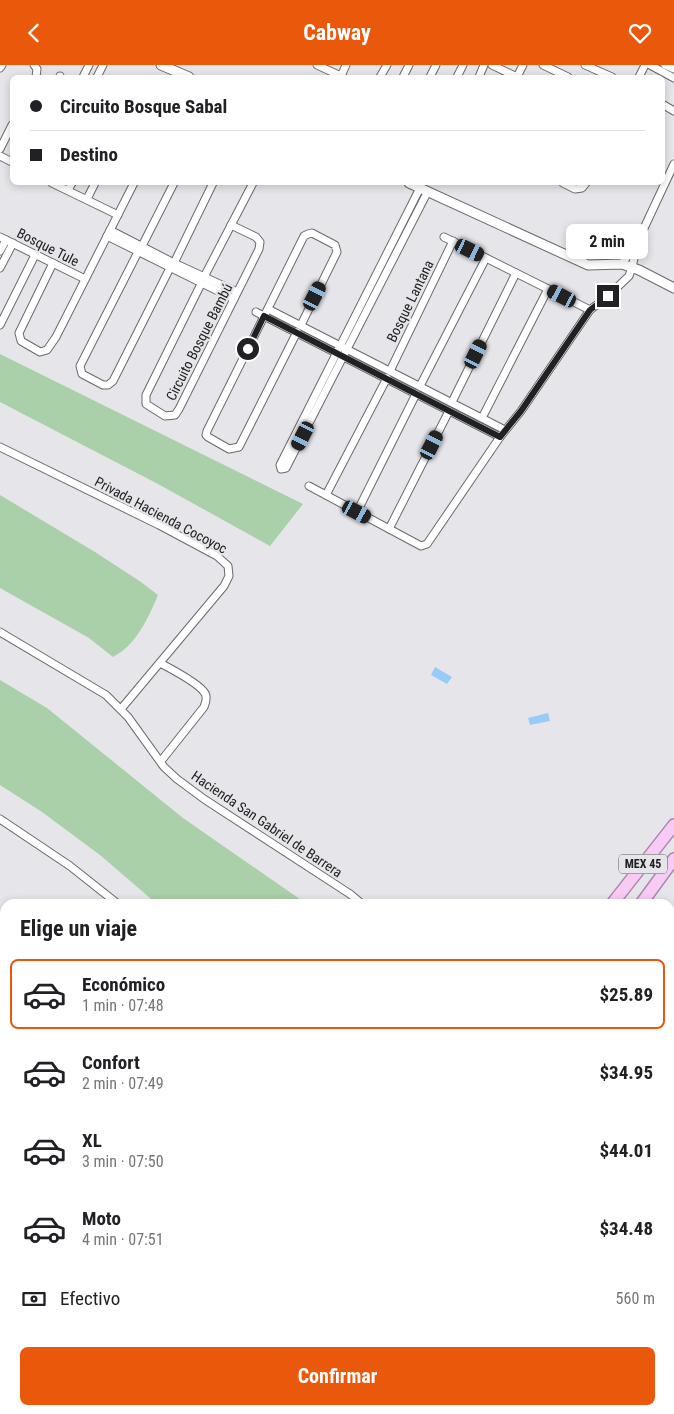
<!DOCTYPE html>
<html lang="es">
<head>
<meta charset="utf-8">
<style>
  body { margin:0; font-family:"Roboto Condensed",sans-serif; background:#f2f2f2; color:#202124; height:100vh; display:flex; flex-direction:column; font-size:19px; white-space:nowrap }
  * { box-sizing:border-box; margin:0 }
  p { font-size:16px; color:#757577 }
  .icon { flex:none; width:28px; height:28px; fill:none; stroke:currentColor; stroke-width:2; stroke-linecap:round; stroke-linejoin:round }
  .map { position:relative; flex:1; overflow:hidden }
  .drawer { position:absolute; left:0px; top:834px; width:675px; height:516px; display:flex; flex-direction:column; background:#fff; border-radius:15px 15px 0 0; box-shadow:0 2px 8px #0003 }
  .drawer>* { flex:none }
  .top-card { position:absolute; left:10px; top:10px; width:655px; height:110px; border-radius:8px; box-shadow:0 2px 8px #0003; display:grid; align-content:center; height:110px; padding:0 20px; background:#fff }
  .end { position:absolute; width:22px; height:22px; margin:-11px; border:6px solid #202122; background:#fff; box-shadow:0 0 0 2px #fff }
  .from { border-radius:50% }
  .bubble { position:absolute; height:35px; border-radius:8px; background:#fff; box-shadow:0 2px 8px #0003; font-size:16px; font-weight:700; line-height:35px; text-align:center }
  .car { position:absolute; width:15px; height:30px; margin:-15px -8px; border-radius:6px; box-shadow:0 0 4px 1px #0007; background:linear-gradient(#222 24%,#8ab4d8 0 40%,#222 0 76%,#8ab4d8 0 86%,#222 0) }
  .top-card b { display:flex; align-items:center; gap:18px; height:48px; font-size:19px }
  .top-card b+b { border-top:1px solid #e0e0e0 }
  .top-card i { width:12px; height:12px; background:#202124 }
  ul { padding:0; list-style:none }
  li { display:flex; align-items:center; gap:15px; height:70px; margin:0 10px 8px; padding:0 10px; border:2px solid transparent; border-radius:8px }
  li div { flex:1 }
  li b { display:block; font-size:19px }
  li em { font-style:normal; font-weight:700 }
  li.current { border-color:#ea580c }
  li>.icon { width:45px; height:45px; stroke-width:1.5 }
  h2 { padding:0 20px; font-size:22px; line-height:60px }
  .pay { display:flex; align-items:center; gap:12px; height:55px; padding:0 20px; font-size:19px }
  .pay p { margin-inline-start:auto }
  .cta { display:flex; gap:10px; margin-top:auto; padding:10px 20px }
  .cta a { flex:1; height:58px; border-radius:8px; background:#ea580c; color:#fff; font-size:20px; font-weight:700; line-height:58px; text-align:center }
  header { display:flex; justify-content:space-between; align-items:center; height:65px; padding:0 20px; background:#ea580c; color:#fff; font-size:22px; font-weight:700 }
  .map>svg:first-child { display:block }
</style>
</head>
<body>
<header><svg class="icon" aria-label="back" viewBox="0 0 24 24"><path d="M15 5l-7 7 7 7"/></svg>Cabway<svg class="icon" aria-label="heart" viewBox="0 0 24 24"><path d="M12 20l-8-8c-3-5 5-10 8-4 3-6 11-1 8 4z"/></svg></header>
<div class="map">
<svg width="674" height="1349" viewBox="0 0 674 1349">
  <rect width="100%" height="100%" fill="#e6e6ea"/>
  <g fill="#a9d0a8">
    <path d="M0,289L303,439L270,481L158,419L0,337Z"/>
    <path d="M0,430L95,487L141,517L158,530C148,554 136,580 113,592L89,573L0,523Z"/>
    <path d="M0,615L47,643L183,753L307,839H157L100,790L42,747L0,720Z"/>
  </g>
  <g fill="#96ccf5">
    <path d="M435,602L452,612L447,619L431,610Z"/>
    <path d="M548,648L550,656L530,660L528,653Z"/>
  </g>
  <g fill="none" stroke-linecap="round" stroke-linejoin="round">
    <path stroke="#bebfc2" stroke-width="5" stroke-dasharray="5 2.5" stroke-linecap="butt" d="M109,1349L111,1345"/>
    <g stroke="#696a6d" stroke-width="9">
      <g id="minor">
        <path d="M34,0L37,4L36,12"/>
        <path d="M317,0L343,12"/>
        <path d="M492,0L517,12"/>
        <path d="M543,0L568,12"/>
        <path d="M585,0L612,12"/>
        <path d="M650,0L674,13"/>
        <path d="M665,0L674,4"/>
        <path d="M0,3L2,0"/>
        <path d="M341,11L346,0"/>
        <path d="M60,12V11"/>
        <path d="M83,12L89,0"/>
        <path d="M97,12L103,0"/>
        <path d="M380,12L387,0"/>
        <path d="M403,12L409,0"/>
        <path d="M430,12L436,0"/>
        <path d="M457,12L463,0"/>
        <path d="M479,12L484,0"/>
        <path d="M517,12L523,0"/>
        <path d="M639,12L645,0"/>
        <path d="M662,39L674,46"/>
        <path d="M0,84L12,60"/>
        <path d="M0,91L12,97"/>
        <path d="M52,118L118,150"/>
        <path d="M563,118L575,124L582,123L586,118"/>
        <path d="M420,123L280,400L281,404L286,403L428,126"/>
        <path d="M68,125L72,118"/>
        <path d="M87,134L95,118"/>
        <path d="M110,165L174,198L237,227"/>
        <path d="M107,171L234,234"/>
        <path d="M0,172L85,214"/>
        <path d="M444,172L590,245"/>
        <path d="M142,181L174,118"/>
        <path d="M0,186L6,175"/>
        <path d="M138,187L80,301L82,309L103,320H108L113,316L170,203"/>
        <path d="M53,198L19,268L21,276L40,287L47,285L56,272L134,118"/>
        <path d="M174,198L213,118"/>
        <path d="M622,199L638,176L674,99"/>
        <path d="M0,203L13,178"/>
        <path d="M204,212L253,118"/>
        <path d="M201,219L146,330V339L165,351L175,350L179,344L259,184L260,177L256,172L231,160"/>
        <path d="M268,244L505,365"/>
        <path d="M256,247L500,372L521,346L590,245L608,231L629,211L632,202L638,176"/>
        <path d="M0,260L35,190"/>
        <path d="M297,267L239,382L229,384L208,372L206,370L207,366L304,171L308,169L312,168L335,180L337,187L301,260"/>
        <path d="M390,306L453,176"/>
        <path d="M420,321L486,193"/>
        <path d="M452,337L516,208"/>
        <path d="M482,353L548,224"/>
        <path d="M0,382L159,460L217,491L228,501L229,511L224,521L121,644"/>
        <path d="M309,421L421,481L427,479L500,372"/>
        <path d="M326,430L387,313"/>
        <path d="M357,447L416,329"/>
        <path d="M389,464L449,346"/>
        <path d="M0,567L106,630L128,652L164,702L177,714L204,734L350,829L362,839"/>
        <path d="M160,598C171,604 197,617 204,627C208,631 206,637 204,642L161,696"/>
        <path d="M0,754L70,801L118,839"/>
        <path d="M0,911L5,905"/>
        <path d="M670,1076L674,1079"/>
        <path d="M670,1097L674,1092"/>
        <path d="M0,1105L5,1109"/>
        <path d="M0,1115L5,1118"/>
        <path d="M670,1123L674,1126"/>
        <path d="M670,1157L674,1160"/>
        <path d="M670,1229L674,1232"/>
        <path d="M338,1345L344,1349"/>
        <path d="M452,1349L455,1345"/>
      </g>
    </g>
    <g stroke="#696a6d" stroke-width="11">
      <g id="tertiary">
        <path d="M161,0L189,12"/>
        <path d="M409,118L588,200L622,199L639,205L674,223"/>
        <path d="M670,1293L674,1295"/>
      </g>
    </g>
    <g stroke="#ac87aa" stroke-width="14">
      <g id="trunk">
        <path d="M612,839L674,760"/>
        <path d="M641,839L674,794"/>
        <path d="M224,1349L227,1345"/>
        <path d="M241,1349L244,1345"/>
      </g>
    </g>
    <use href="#minor" stroke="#fff" stroke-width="7"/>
    <use href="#tertiary" stroke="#fff" stroke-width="9"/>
    <use href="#trunk" stroke="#f8cbf6" stroke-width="11"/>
  </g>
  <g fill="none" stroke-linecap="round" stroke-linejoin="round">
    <path stroke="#202122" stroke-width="6" d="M248,284L264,251L500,372L521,346L590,245L608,231"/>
  </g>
  <g text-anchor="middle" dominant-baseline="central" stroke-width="4.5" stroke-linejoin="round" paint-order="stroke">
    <rect fill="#e6e6ea" stroke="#5b5c5e" stroke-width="1" x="619" y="789.5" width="48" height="19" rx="4"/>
    <g font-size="12" font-weight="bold" fill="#202122">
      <text x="643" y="799">MEX 45</text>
    </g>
    <g font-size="14" fill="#202122" stroke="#e6e6ea">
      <text transform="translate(48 182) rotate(27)">Bosque Tule</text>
      <text transform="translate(410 236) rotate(-64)">Bosque Lantana</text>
      <text transform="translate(199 277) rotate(-63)">Circuito Bosque Bambú</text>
      <text transform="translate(161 450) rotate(28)">Privada Hacienda Cocoyoc</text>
      <text transform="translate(267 759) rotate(34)">Hacienda San Gabriel de Barrera</text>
    </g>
  </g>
</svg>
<i class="end from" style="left:248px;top:284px"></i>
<i class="end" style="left:608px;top:231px"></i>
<div class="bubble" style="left:566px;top:159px;width:82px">2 min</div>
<i class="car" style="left:470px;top:185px;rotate:116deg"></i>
<i class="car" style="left:315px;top:231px;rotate:27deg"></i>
<i class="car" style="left:562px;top:231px;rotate:297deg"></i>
<i class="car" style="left:476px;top:289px;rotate:26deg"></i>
<i class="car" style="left:303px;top:371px;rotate:207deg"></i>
<i class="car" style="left:432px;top:380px;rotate:27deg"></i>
<i class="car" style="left:357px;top:447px;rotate:118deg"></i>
<div class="top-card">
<b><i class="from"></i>Circuito Bosque Sabal</b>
<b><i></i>Destino</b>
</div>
<section class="drawer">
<h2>Elige un viaje</h2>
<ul>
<li class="current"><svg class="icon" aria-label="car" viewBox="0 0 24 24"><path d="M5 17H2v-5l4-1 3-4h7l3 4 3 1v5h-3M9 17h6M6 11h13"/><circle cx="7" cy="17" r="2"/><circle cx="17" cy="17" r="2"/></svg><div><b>Económico</b><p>1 min · 07:48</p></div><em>$25.89</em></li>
<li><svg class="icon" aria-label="car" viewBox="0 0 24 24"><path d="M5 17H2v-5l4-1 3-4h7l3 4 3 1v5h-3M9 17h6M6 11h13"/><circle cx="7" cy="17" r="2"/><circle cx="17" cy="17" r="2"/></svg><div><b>Confort</b><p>2 min · 07:49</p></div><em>$34.95</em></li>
<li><svg class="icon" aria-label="car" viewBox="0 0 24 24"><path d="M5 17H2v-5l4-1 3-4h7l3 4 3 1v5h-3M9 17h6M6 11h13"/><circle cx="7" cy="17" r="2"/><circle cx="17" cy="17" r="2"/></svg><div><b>XL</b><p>3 min · 07:50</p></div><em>$44.01</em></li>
<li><svg class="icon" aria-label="car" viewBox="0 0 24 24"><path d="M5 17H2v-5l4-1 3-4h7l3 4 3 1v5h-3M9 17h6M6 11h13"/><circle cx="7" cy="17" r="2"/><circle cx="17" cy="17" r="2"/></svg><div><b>Moto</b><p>4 min · 07:51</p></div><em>$34.48</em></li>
</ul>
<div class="pay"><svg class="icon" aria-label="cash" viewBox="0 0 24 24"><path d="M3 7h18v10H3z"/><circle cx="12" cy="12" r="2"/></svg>Efectivo<p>560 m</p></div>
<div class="cta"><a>Confirmar</a></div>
</section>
</div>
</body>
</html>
